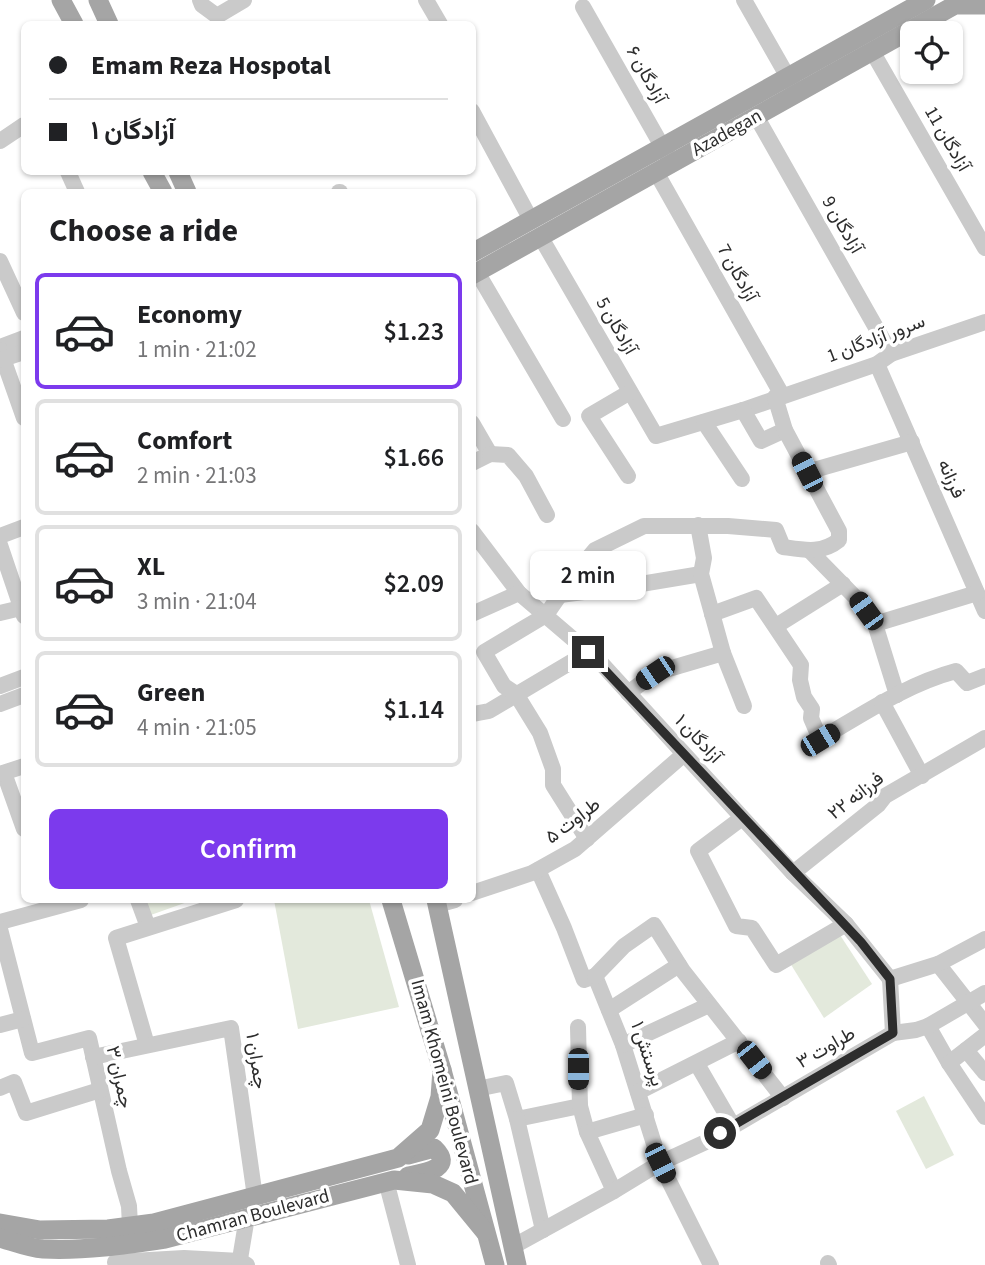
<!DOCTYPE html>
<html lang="en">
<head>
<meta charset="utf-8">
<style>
  body { margin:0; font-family:"Source Sans 3",Vazirmatn,sans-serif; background:#f2f2f2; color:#202124; height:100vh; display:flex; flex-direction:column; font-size:26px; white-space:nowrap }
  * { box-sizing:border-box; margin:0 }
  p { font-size:23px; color:#757577 }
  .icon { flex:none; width:38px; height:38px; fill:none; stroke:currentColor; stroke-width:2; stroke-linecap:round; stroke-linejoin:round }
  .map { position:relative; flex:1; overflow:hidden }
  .side { position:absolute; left:21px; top:189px; width:455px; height:714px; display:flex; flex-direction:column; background:#fff; border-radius:10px; box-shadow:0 2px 5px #0004 }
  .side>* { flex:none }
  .top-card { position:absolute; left:21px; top:21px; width:455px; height:154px; border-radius:10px; box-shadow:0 2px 5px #0004; display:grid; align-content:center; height:154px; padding:0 28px; background:#fff }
  .buttons { position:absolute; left:900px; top:21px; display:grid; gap:14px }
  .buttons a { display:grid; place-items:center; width:63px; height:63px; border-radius:10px; background:#fff; box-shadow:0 2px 5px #0004; font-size:35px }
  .end { position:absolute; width:32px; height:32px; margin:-16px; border:9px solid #2d2d2d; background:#fff; box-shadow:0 0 0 4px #fff }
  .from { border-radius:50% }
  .bubble { position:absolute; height:49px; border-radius:10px; background:#fff; box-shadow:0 2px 5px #0004; font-size:23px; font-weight:600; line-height:49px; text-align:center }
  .car { position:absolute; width:21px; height:42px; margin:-21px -10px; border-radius:9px; box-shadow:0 0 5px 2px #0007; background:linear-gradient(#222 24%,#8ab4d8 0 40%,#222 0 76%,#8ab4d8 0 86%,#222 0) }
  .top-card b { display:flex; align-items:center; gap:24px; height:66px; font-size:26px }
  .top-card b+b { border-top:2px solid #e0e0e0 }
  .top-card i { width:18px; height:18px; background:#202124 }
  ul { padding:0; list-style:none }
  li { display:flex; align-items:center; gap:21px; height:116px; margin:0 14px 10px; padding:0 14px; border:4px solid #e0e0e0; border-radius:10px }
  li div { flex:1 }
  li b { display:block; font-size:26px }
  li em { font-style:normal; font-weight:600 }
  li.selected { border-color:#7c3aed }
  li>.icon { width:63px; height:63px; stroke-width:1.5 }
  h2 { padding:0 28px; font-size:32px; line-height:84px }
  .cta { display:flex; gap:14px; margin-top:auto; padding:14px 28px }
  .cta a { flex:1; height:80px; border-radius:10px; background:#7c3aed; color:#fff; font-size:28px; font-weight:600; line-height:80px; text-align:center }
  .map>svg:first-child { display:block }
</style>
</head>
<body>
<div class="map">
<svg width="985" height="1265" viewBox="0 0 985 1265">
  <rect width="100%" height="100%" fill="#fff"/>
  <g fill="#e3e9dc">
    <path d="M142,900H193L148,916Z"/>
    <path d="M274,900H369L399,1007L298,1029Z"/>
    <path d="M840,935L872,984L824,1018L790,963Z"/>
    <path d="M924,1096L954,1155L926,1169L896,1111Z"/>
  </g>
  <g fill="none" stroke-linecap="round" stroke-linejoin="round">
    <g stroke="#cacaca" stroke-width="16">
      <path d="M200,0L202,5L217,16L244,0"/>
      <path d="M426,0L440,24"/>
      <path d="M744,0L793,86"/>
      <path d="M583,7L667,155"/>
      <path d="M872,51L985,248"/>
      <path d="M472,111L531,220"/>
      <path d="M756,116L891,354"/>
      <path d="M0,141L24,125"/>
      <path d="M68,172L77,192"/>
      <path d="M656,172L782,395"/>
      <path d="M339,192H340"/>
      <path d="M540,236L656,436L743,410L877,364L891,354L985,322"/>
      <path d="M0,261L24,313"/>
      <path d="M477,272L563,419"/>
      <path d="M0,347L24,338"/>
      <path d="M0,350L24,418"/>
      <path d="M0,360L24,352"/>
      <path d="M877,364L985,611"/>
      <path d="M743,410L761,441L785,430"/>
      <path d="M704,422L742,479"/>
      <path d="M472,423L490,454L472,463"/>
      <path d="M490,454L508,455L526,476L547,515"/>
      <path d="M807,472L912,442"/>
      <path d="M628,476L589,416L630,392"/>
      <path d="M472,531L519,593L601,663L793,873L846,924L890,979"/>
      <path d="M0,536L24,527"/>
      <path d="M0,545L24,616"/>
      <path d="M810,551L856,598L875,624L897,695"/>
      <path d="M560,595L623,587L701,574"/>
      <path d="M0,613L21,608"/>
      <path d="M472,614L519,593"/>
      <path d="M712,614L756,598L801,665L800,680L804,697L812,709L811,718L820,739C863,714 907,684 956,671L967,683L985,676"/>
      <path d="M875,624L977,593"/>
      <path d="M776,626L843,584"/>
      <path d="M723,653L744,706"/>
      <path d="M0,686L24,677"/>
      <path d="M628,693L655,673L723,653L701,574L704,558L698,525"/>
      <path d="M882,702L922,776"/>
      <path d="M0,704L24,695"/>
      <path d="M473,714L489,711L588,652"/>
      <path d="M4,773L24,829"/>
      <path d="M0,774L24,766"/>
      <path d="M742,818L698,851L736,926L752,928L776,965L846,924"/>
      <path d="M587,839L553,785V769L540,733L516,694L504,686L484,652L546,615L573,576L595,550L644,526H728L776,530L783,547C804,550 822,554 839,540V531L785,430L775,397"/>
      <path d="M538,870L564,928L584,980L595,976L623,1045L660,1163L711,1265"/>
      <path d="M793,873L878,805L885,796L985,738"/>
      <path d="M472,893L532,873L575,849L683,755"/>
      <path d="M138,900L148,927"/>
      <path d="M437,905L455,900"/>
      <path d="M0,922L81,900"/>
      <path d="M0,929L32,1053L89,1038L119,1171L129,1206L130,1226"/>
      <path d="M938,964L985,1024"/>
      <path d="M595,976L624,946L654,925L683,971L783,1098"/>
      <path d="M890,979L938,964L985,939"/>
      <path d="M609,1010L679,965"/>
      <path d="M0,1025L23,1019"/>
      <path d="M928,1026L949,1063L985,1117"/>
      <path d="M893,1033L916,1030L928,1026L985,993"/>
      <path d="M147,1045L116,938L236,900"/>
      <path d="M623,1045L709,1005"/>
      <path d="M966,1050L985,1073"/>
      <path d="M93,1057L231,1028L255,1197"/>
      <path d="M949,1063L985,1035"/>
      <path d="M697,1064L733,1126"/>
      <path d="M0,1088L14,1082L26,1113L100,1090"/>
      <path d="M477,1089L506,1083L517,1119L580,1106L578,1027"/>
      <path d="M638,1092L739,1041"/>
      <path d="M580,1106L587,1132L646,1115"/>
      <path d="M517,1119L543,1230"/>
      <path d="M587,1132L614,1191"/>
      <path d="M386,1181L408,1265"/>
      <path d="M512,1247L614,1191L660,1163L708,1141L893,1033L890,979"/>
      <path d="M115,1262L184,1258L240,1261L247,1265"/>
      <path d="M828,1263L829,1265"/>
      <path d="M239,1265L247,1217"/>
    </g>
    <g stroke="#a5a5a5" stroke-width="19">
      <path d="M61,0L74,24"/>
      <path d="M98,0L109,24"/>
      <path d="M152,172L163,192"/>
      <path d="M178,172L187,192"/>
      <path d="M472,253L926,0"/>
      <path d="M472,275L955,5H985"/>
      <path d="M391,900L442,1070L495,1265"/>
      <path d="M436,900L517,1265"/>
      <path d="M408,1155L434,1148C456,1169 423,1173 408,1176"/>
      <path d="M0,1223L40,1230L108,1229L154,1223L398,1158L430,1130L440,1097L442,1070"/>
      <path d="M0,1238C14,1242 29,1248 43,1249C84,1251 125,1245 165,1239L394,1180L433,1184L453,1193L485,1232"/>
    </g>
  </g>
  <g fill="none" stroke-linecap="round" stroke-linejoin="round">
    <path stroke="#2d2d2d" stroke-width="9" d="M588,652L861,942L890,979L893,1033L720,1133"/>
  </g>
  <g text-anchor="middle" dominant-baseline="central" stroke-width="7" stroke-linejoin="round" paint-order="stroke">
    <g font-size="19" fill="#2d2d2d" stroke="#fff">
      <text transform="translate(646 75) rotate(61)">آزادگان ۶</text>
      <text transform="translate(727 133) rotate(-29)">Azadegan</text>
      <text transform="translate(947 139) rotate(60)">آزادگان 11</text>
      <text transform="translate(842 225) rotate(60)">آزادگان 9</text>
      <text transform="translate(737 273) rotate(61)">آزادگان 7</text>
      <text transform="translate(616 326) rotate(60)">آزادگان 5</text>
      <text transform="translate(876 339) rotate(-21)">سرور آزادگان 1</text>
      <text transform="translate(951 479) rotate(66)">فرزانه</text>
      <text transform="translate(698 739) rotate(47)">آزادگان ۱</text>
      <text transform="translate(856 796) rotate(-38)">فرزانه ۲۲</text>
      <text transform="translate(573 821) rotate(-37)">طراوت ۵</text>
      <text transform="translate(826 1048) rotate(-30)">طراوت ۳</text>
      <text transform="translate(647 1054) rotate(71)">پرستش ۱</text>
      <text transform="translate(256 1061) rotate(81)">چمران ۱</text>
      <text transform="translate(119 1077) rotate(77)">چمران ۳</text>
      <text transform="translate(444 1082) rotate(75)">Imam Khomeini Boulevard</text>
      <text transform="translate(253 1216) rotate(-15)">Chamran Boulevard</text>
    </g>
  </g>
</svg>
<div class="buttons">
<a><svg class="icon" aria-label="locate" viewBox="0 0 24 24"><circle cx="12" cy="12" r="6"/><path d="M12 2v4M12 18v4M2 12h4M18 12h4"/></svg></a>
</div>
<i class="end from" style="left:720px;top:1133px"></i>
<i class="end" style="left:588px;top:652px"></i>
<div class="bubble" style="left:530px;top:551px;width:116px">2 min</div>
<i class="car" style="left:807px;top:472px;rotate:333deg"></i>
<i class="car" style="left:866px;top:611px;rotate:324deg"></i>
<i class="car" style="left:655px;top:673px;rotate:236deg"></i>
<i class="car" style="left:820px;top:740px;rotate:59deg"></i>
<i class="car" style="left:754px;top:1060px;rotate:142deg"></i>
<i class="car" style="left:578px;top:1069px;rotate:180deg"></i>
<i class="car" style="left:660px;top:1163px;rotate:154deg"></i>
<div class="top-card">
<b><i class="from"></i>Emam Reza Hospotal</b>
<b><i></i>آزادگان ۱</b>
</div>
<section class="side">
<h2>Choose a ride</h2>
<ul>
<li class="selected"><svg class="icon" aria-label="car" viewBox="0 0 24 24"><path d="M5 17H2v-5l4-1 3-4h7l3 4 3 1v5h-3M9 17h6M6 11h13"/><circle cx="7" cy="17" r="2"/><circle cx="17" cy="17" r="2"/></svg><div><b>Economy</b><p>1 min · 21:02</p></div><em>$1.23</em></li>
<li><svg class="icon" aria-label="car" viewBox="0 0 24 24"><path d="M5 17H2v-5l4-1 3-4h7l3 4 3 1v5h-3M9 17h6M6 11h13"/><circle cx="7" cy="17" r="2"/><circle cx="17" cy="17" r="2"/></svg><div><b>Comfort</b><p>2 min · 21:03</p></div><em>$1.66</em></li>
<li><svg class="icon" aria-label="car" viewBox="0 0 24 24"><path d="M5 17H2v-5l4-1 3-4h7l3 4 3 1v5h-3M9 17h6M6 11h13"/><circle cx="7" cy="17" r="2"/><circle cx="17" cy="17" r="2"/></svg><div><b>XL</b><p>3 min · 21:04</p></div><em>$2.09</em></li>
<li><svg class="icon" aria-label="car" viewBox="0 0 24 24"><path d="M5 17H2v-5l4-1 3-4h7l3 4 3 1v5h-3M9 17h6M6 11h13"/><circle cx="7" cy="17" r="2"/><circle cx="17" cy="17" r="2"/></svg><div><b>Green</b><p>4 min · 21:05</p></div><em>$1.14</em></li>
</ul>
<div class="cta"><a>Confirm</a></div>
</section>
</div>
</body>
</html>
